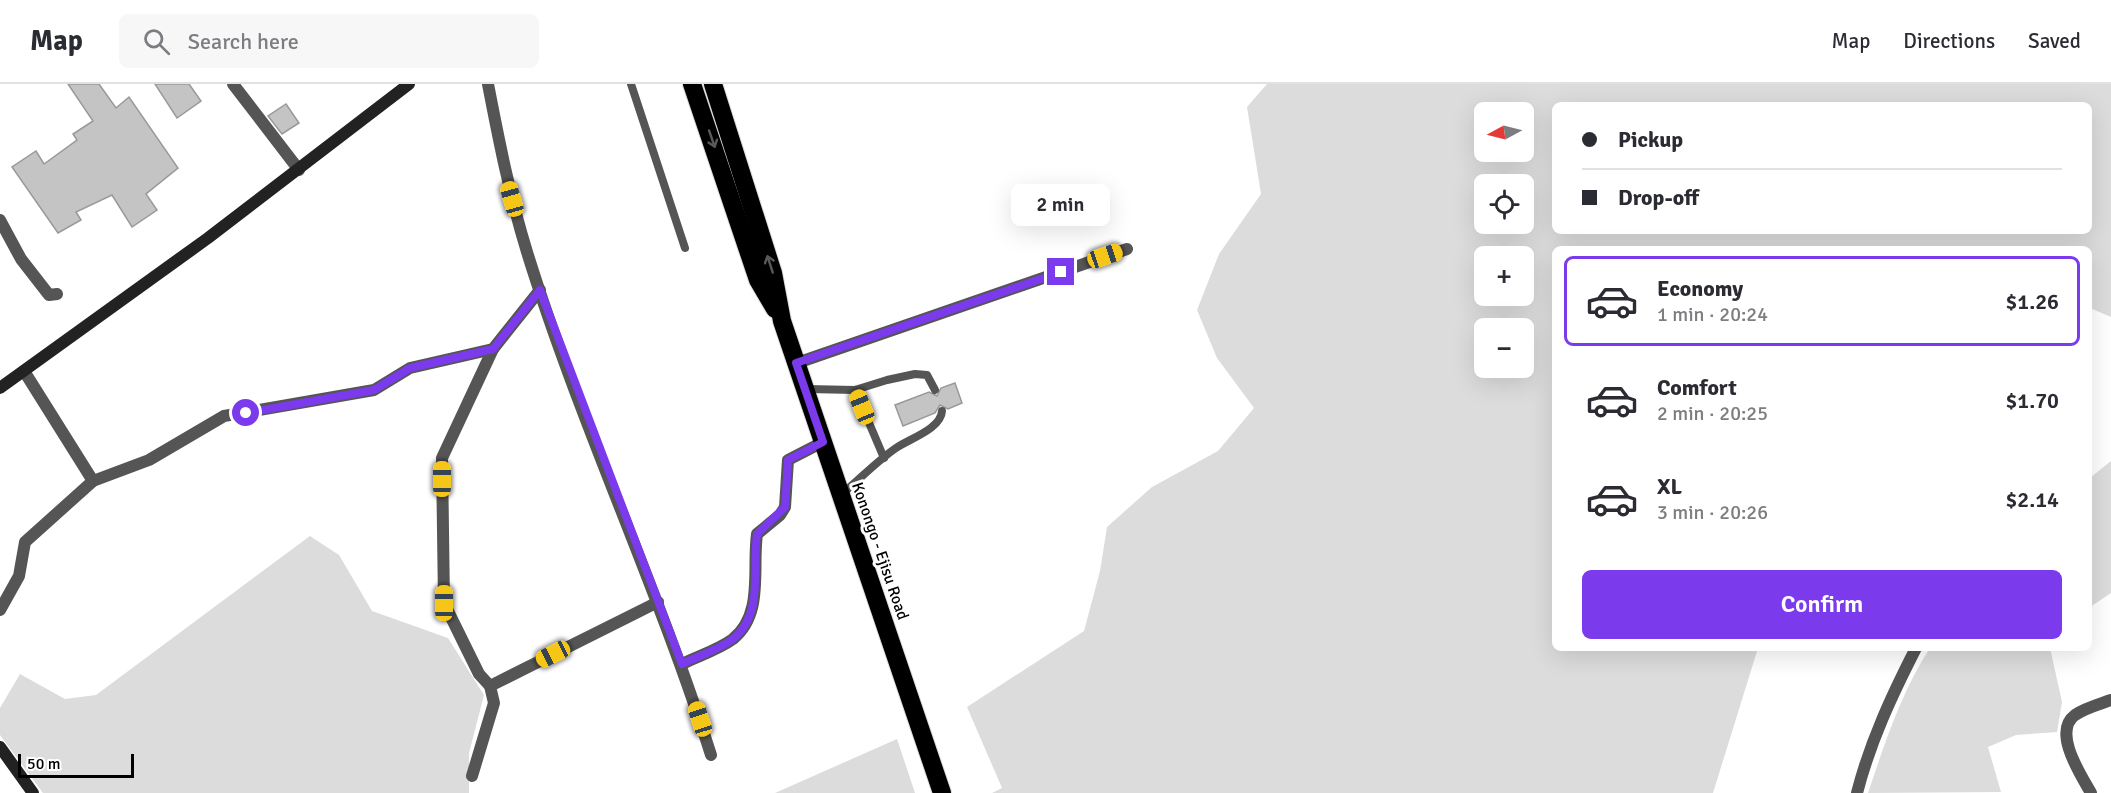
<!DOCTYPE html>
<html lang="en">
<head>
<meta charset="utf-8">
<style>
  body { margin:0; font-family:Signika,sans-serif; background:#f7f7f7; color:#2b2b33; height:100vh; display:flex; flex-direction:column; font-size:22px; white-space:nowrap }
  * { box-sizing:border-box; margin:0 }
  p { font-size:20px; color:#7c7c81 }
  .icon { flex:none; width:33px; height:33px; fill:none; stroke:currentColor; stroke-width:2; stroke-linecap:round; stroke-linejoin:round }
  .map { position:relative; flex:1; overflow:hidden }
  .details { position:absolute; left:1552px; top:162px; width:540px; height:405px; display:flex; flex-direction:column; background:#fff; border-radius:9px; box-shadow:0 6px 24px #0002 }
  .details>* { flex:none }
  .banner { position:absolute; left:1552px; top:18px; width:540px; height:132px; border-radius:9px; box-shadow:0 6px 24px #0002; display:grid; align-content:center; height:132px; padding:0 30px; background:#fff }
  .needle { width:39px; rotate:263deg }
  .controls { position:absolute; left:1474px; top:18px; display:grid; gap:12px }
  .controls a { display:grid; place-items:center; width:60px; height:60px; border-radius:9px; background:#fff; box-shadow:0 6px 24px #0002; font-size:30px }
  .scale { position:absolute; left:18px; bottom:15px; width:116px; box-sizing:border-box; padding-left:6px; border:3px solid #000; border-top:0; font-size:16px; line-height:21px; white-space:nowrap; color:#000; -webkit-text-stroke:4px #fff; paint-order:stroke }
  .end { position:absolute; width:27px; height:27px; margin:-14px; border:8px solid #7c3aed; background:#fff; box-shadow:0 0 0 3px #fff }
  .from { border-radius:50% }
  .bubble { position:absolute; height:42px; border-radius:9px; background:#fff; box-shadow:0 6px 24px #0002; font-size:20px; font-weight:600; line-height:42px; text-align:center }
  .car { position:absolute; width:18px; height:36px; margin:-18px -9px; border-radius:8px; box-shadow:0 0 4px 2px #0007; background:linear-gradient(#f5c518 24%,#345 0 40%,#f5c518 0 76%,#345 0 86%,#f5c518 0) }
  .banner b { display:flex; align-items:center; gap:21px; height:57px; font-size:22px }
  .banner b+b { border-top:2px solid #e1e1e2 }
  .banner i { width:15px; height:15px; background:#2b2b33 }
  ul { padding:10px 0 0; list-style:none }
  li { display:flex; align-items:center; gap:18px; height:90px; margin:0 12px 9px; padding:0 18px; border:3px solid transparent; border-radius:9px }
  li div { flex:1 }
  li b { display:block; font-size:22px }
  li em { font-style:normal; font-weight:600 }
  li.on { border-color:#7c3aed }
  li>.icon { width:54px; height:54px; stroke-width:1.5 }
  .cta { display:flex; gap:12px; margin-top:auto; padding:12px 30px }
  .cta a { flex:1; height:69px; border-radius:9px; background:#7c3aed; color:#fff; font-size:24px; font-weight:600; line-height:69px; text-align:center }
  header { display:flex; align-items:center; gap:36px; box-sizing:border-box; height:84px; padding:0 30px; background:#fff; border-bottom:2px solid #e1e1e2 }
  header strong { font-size:28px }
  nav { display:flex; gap:33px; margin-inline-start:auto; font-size:21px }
  .search { width:420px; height:54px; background:#f7f7f7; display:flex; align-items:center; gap:15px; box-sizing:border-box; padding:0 21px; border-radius:9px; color:#7c7c81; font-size:22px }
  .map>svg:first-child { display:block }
</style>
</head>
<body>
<header>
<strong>Map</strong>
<div class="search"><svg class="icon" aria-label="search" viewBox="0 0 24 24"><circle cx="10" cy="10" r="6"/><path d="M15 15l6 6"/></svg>Search here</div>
<nav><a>Map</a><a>Directions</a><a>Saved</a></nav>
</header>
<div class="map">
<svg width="2111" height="709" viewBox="0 0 2111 709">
  <rect width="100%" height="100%" fill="#fff"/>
  <g fill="#dcdcdc" fill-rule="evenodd">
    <path d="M1267,0H2111V233L2090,224V165H1556V564H1758L1713,709H992L1002,704L967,623L1084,547L1100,487L1107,443L1152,403L1218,367L1254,324L1217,274L1197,226L1219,170L1261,110L1247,23ZM1556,21H2090V147H1556ZM1524,28V68H1485V28ZM1524,100V140H1485V100ZM1524,172V212H1485V172ZM1524,244V284H1485V244Z"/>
    <path d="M2111,377V509L2090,523V394Z"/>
    <path d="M310,452L339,471L372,527L448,554L484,611L469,669V709H43L0,651V624L20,590L65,615L96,611Z"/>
    <path d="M1930,564H2050L2062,618L2057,648L2016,651L1988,663L2001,708L1868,709C1885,659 1901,608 1930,564Z"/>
    <path d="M897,655L915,709H775Z"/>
  </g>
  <g fill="#c4c4c4" stroke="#999" stroke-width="1.5">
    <path d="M68,0H99L116,24L129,13L178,84L146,110L157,126L132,143L112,111L76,128L81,136L58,149L12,83L36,67L44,80L77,56L73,50L93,37Z"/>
    <path d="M155,0H189L201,17L177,34Z"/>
    <path d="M286,20L299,39L282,50L268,32Z"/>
    <path d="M955,299L962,319L948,325L940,321L935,329L903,342L895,321L929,308L937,312L941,304Z"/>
  </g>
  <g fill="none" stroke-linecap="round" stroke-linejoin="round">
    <g stroke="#dbdbdb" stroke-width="20">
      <g id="highway">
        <path d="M692,0L758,196L775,225"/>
        <path d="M713,0L773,189L782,237L942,709"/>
      </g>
    </g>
    <g stroke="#555" stroke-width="8">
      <path d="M631,0L685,164"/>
      <path d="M807,305L855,306L887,296L915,290L927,291L935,306"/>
      <path d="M855,306L884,374"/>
      <path d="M842,410C860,395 877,377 896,364C909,355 941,345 942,327"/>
    </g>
    <g stroke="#555" stroke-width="12">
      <path d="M233,0L299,86"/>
      <path d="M488,0C499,57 510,113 527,168C580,339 657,501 711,671"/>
      <path d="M0,136L21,175L49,211L57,210"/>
      <path d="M797,279L1127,165"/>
      <path d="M24,287L93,397"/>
      <path d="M0,526L19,492L25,458L93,397L149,376L224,332L374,306L410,284L493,265L540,206"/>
      <path d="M682,580C698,572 718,566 733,555C764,530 752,485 757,450L780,431L785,423L788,376L823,358"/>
      <path d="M490,602L658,518"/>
      <path d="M472,692L494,619L490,602L479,590L444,519L442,374L493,265"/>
      <path d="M1857,709C1870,658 1892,611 1916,564"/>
      <path d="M2091,709C2081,691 2052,648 2075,631C2085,624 2100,620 2111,616"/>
    </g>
    <g stroke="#222" stroke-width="12">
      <path d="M0,304L208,154L409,0"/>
      <path d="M0,663L33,709"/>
    </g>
    <use href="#highway" stroke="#000" stroke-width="18"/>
  </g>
  <defs><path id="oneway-shaft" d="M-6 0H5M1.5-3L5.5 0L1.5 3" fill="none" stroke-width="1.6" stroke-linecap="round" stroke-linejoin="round" transform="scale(1.5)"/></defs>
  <g stroke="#595959">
    <use href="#oneway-shaft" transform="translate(712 55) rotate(71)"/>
    <use href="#oneway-shaft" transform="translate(770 180) rotate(-108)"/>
  </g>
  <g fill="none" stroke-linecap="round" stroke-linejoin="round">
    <path stroke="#7c3aed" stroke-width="8" d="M246,329L374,306L410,284L493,265L540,206L682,580C698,572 718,566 733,555C764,530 752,485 757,450L785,423L788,376L823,358L796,279L1061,188"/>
  </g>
  <g text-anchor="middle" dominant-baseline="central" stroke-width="6" stroke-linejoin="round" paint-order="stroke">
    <g font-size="16" fill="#000" stroke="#fff">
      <text transform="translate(880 467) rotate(71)">Konongo - Ejisu Road</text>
    </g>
  </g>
</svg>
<div class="controls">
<a><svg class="needle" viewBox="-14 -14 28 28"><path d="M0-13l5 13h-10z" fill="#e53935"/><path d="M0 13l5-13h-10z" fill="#7c7c81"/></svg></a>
<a><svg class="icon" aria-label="locate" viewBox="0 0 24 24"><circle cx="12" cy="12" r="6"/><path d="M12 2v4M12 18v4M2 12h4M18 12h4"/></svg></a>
<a>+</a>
<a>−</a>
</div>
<div class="scale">50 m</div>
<i class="end from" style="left:246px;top:329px"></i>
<i class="end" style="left:1061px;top:188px"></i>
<div class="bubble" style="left:1011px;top:100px;width:99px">2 min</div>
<i class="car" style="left:512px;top:115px;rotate:344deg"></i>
<i class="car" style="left:1105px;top:172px;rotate:71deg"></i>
<i class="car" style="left:862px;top:323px;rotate:338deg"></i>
<i class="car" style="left:442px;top:395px;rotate:0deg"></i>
<i class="car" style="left:444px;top:519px;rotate:0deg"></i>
<i class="car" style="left:553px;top:570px;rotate:243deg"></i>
<i class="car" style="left:700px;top:635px;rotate:342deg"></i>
<div class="banner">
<b><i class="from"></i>Pickup</b>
<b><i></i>Drop-off</b>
</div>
<section class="details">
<ul>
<li class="on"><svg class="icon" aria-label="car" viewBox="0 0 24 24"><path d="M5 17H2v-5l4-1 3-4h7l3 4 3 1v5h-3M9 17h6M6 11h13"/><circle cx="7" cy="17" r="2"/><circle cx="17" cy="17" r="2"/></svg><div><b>Economy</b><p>1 min · 20:24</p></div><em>$1.26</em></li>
<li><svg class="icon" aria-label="car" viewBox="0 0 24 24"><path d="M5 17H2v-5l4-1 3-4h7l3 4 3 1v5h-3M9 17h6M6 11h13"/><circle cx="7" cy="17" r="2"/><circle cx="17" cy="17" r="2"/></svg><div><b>Comfort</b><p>2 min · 20:25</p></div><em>$1.70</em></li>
<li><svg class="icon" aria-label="car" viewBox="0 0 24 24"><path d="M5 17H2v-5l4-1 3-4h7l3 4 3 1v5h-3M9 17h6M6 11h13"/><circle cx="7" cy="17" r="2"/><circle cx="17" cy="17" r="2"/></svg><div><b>XL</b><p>3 min · 20:26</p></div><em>$2.14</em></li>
</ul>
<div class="cta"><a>Confirm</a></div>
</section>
</div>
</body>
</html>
